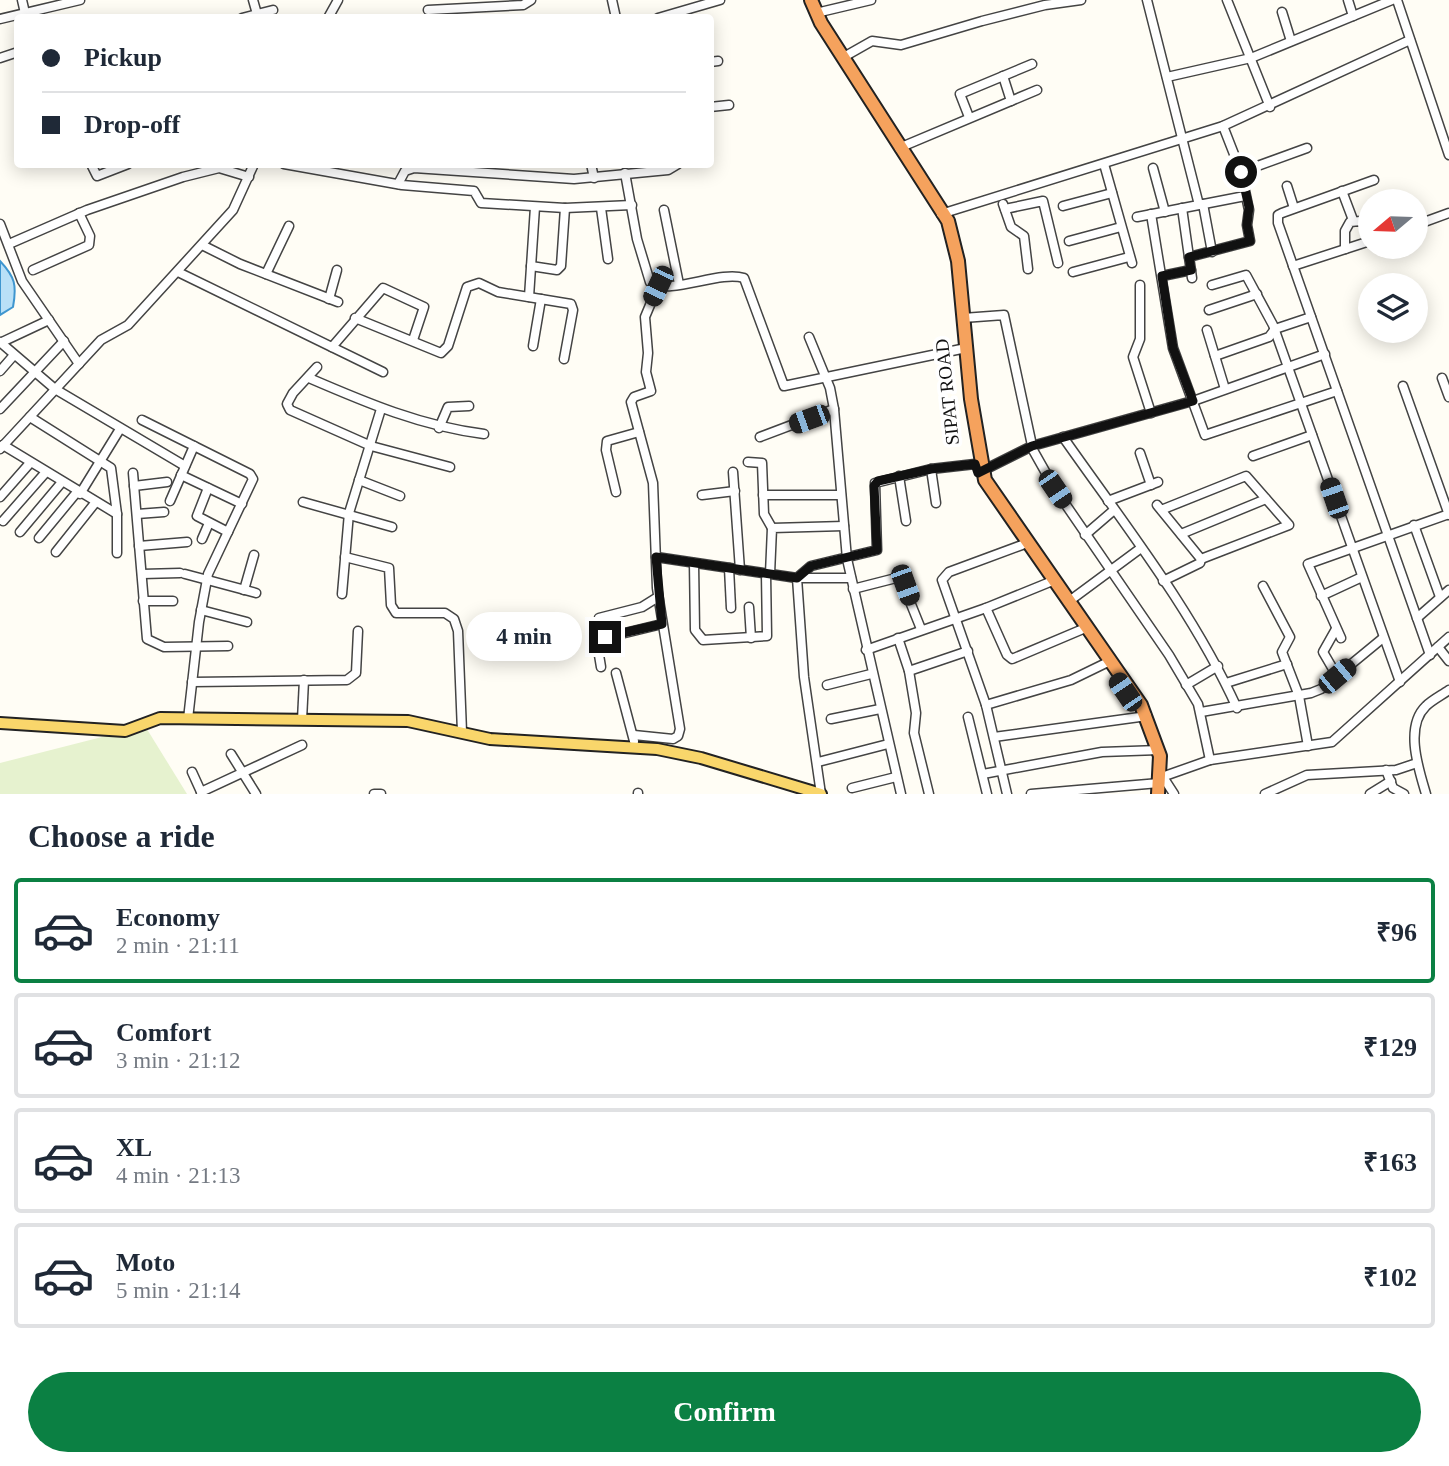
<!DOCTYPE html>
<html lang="en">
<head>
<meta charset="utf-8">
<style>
  body { margin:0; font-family:Georgia,serif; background:#f6f6f7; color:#1f2937; height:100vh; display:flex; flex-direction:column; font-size:26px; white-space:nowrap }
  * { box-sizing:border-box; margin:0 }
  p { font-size:23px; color:#747a83 }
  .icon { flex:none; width:38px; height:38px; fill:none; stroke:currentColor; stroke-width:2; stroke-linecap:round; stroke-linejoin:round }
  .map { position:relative; height:794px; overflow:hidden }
  .panel { display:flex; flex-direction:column; background:#fff; flex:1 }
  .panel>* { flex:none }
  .banner { position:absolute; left:14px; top:14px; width:700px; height:154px; border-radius:7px; box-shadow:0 4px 18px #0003; display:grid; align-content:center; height:154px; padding:0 28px; background:#fff }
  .needle { width:46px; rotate:251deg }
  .controls { position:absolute; left:1358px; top:189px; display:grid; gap:14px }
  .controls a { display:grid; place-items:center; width:70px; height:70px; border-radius:50%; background:#fff; box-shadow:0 4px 18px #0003; font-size:35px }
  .end { position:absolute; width:32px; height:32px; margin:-16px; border:9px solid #111; background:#fff; box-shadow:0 0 0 4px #fff }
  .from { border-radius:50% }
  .bubble { position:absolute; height:49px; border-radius:24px; background:#fff; box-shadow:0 4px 18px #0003; font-size:23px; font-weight:700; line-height:49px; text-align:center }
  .car { position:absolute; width:21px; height:42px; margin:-21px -10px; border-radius:9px; box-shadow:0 0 5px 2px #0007; background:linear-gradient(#222 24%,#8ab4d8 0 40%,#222 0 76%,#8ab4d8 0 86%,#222 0) }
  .banner b { display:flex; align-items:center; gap:24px; height:66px; font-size:26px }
  .banner b+b { border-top:2px solid #e0e1e3 }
  .banner i { width:18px; height:18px; background:#1f2937 }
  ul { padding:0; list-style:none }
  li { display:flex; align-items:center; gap:21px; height:105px; margin:0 14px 10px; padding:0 14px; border:4px solid #e0e1e3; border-radius:7px }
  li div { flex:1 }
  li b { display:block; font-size:26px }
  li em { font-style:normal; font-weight:700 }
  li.current { border-color:#0b8043 }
  li>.icon { width:63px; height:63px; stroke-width:1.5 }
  h2 { padding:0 28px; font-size:32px; line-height:84px }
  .button { display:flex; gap:14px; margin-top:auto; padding:14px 28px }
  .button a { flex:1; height:80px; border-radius:42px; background:#0b8043; color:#fff; font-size:28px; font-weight:700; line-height:80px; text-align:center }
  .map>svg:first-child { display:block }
</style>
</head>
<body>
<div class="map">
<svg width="1449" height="794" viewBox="0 0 1449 794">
  <rect width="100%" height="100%" fill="#fffdf5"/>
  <path fill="#e6f2cf" d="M145,726L187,794H0V763Z"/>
  <path fill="#b9e0f7" stroke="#3f96cf" stroke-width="2" d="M0,261C15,277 17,285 13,307L0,315Z"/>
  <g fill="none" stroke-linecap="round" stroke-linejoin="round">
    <g stroke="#444" stroke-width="11">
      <g id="minor">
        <path d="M22,0L25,13"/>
        <path d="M253,0L257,14"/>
        <path d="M612,0L616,18"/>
        <path d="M1147,0L1199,205"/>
        <path d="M1227,0L1270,107"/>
        <path d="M1348,0L1353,16"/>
        <path d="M1397,0L1449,155"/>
        <path d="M428,10L523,5L531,0"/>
        <path d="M1282,12L1291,41"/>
        <path d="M816,13L871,0"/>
        <path d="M242,18L273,10"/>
        <path d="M328,18L338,0"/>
        <path d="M658,18L720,0"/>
        <path d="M0,19L80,0"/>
        <path d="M0,58L18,52"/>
        <path d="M842,58L872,41L901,45L982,21L1045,5L1081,0"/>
        <path d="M710,62L718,61"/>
        <path d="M1003,76L1011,101"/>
        <path d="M1167,77L1251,58L1392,0"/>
        <path d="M710,107L729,105"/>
        <path d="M969,117L960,94L1032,64"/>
        <path d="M1223,126L1241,172L1307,148"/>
        <path d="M899,148L1037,90"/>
        <path d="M91,164L97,176L128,164"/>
        <path d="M284,164L402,185L474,191L481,203L565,208L632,205"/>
        <path d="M591,164L594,178"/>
        <path d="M1104,164L1132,263"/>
        <path d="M1153,168L1165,212"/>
        <path d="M625,173L637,239L650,282C670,296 719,270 744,278L784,386L966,348"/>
        <path d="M1374,180L1282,213L1278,215V223L1430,655"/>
        <path d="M398,184L405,171L414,168L574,179L668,170L678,164"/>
        <path d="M1287,186L1294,208"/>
        <path d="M1342,191L1353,220"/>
        <path d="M1003,204L1011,227L1024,236L1028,269"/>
        <path d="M1203,204L1212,252"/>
        <path d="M1063,206L1112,193"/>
        <path d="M601,208L608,259"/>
        <path d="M1182,208L1192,278"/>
        <path d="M1005,209L1043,201L1058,263"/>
        <path d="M664,210L679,284"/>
        <path d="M941,214L1223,126L1410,40"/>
        <path d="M1151,214L1173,348L1205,435L1337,391"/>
        <path d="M1137,217L1245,196"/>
        <path d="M0,224L22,281L79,364"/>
        <path d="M1416,225L1449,213"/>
        <path d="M1069,241L1121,227"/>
        <path d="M9,244L87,210L183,177L219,168L249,177"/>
        <path d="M202,245L240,264L338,302"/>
        <path d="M1345,249V231L1350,222L1361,221L1370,231"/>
        <path d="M1189,257L1250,241L1247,225L1249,210L1241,172"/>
        <path d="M531,266L557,270L561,266L565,208"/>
        <path d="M1293,266L1370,241"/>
        <path d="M33,270L89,245L90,236L79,213"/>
        <path d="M178,272L383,372"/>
        <path d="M1073,272L1129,257"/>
        <path d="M266,274L289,226"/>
        <path d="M1162,276L1191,270"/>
        <path d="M1140,285V339L1133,357L1151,413"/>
        <path d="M1212,285L1246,275L1273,325L1400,682"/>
        <path d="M529,297L535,207"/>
        <path d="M329,299L337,270"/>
        <path d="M1209,310L1257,294"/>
        <path d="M355,318L441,353L448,346L467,287L479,283L498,292L571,304L573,310L564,359"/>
        <path d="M963,318L1004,315L1033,450L1055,489L1169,655L1198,704L1210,760"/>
        <path d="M1207,330L1225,389"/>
        <path d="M809,337L830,388L834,409L847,559L901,794"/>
        <path d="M0,342L55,389L185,466"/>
        <path d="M0,343L49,320"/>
        <path d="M533,346L541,299"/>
        <path d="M332,347L383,288L424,307L413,340"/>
        <path d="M1215,356L1269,337L1275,329L1311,317"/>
        <path d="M317,367L293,393L287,404L290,410L371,446L450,467"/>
        <path d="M0,371L14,355"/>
        <path d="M309,378C367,403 421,426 484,434"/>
        <path d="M1442,378L1449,397"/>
        <path d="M1403,386L1449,515"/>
        <path d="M0,409L64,341"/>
        <path d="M30,417L111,468L117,514V553"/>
        <path d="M142,420L250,474L253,479L208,574L199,622L188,719"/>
        <path d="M439,428L448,407L469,406"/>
        <path d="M760,437L834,409"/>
        <path d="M1063,437C1124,524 1193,611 1237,708"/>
        <path d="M3,445L117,514"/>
        <path d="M0,449L101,340L128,325L233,210L254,164"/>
        <path d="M1140,453L1151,485"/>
        <path d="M1253,456L1312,435"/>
        <path d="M748,462L762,463L764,514L772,528"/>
        <path d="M931,469L936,503"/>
        <path d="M733,472L740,570"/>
        <path d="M980,472L1032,446L1196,400L1325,354"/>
        <path d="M133,473L147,639L164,647L228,646"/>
        <path d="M181,475L242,504"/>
        <path d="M899,476L906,521"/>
        <path d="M359,480L400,496"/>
        <path d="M134,486L167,482"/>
        <path d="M208,488L197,516L228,532"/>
        <path d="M616,492L606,450L607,441L639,432"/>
        <path d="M80,494L120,429"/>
        <path d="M702,495L735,491"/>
        <path d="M763,495H841"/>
        <path d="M0,497L30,463"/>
        <path d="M170,501L194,446"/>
        <path d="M1108,501L1158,482"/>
        <path d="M303,502L392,527"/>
        <path d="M1157,505L1201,559L1289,525L1246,476L1161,510"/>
        <path d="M137,514L164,512"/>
        <path d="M3,521L46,472"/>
        <path d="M1414,525L1440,597"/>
        <path d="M20,532L62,482"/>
        <path d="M1181,534L1266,499"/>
        <path d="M1085,535L1114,510"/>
        <path d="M39,538L77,492"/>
        <path d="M202,539L209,523"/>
        <path d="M139,546L187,542"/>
        <path d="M56,552L95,503"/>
        <path d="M345,557L389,568L391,605L396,613H445L454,619L458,631L462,732"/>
        <path d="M656,557L797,578H851"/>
        <path d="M694,563L695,630L703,640L767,636L766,574"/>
        <path d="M729,568L731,608"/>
        <path d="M142,574L180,573"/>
        <path d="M185,574L256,593"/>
        <path d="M770,574L772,528L844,526"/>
        <path d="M1163,581L1200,563L1201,559"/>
        <path d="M1263,586L1290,637L1282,652L1299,696L1308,746"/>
        <path d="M853,589L900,577L921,629"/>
        <path d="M244,590L254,555"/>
        <path d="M342,594L349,513L381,409"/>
        <path d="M1321,596L1362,577"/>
        <path d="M143,601H173"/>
        <path d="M1068,602L1141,548"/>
        <path d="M749,607L751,638"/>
        <path d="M986,608L1007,655L1012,659L1083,629"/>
        <path d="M201,610L247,622"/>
        <path d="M599,618L642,607L658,597"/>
        <path d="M1417,618L1449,590"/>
        <path d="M1336,629L1323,652L1337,676"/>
        <path d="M898,638L909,671L916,713L914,733L929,794"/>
        <path d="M1341,638L1308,564L1449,514"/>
        <path d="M1438,647L1449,661"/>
        <path d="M866,650L986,608L1050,582"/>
        <path d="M601,667L597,643L600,639L662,624"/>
        <path d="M909,671L968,651"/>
        <path d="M616,673L634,741"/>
        <path d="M192,682L347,680L356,673L358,631"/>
        <path d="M1226,683L1287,664"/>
        <path d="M827,685L871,674"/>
        <path d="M1186,685L1218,666"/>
        <path d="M986,705L1071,680L1106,663"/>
        <path d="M1201,712L1311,693L1321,689L1383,638"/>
        <path d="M968,717L987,794"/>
        <path d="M831,719L880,709"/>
        <path d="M302,720L304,680"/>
        <path d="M634,735L673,739L678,736L680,729L657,588L653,483L631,402L634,397L651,391L646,372L648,353L645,317L658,286"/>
        <path d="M994,737L1147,716"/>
        <path d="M231,754L256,794"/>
        <path d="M818,762L888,744"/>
        <path d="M1386,770L1393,788L1404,794"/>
        <path d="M192,772L202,794"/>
        <path d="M983,774L1102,752L1159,750"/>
        <path d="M1163,777L1174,794"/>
        <path d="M1159,778L1210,760L1332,742L1449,637"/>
        <path d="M852,788L896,777"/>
        <path d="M201,792L302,745"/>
        <path d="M374,794H381"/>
        <path d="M638,794V793"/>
        <path d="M821,794L804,677L797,578L811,566L877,550L875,483L931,469L975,464"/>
        <path d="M1007,794L986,705L942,580L949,572L1022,545"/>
        <path d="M1031,794L1159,783"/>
        <path d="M1265,794L1307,775L1396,770L1417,763"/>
        <path d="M1370,794L1391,781"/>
        <path d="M1426,794C1419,770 1404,727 1426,706C1432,700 1442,695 1449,690"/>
      </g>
    </g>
    <g stroke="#222" stroke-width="14">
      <path id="major" d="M0,723L125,731L160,718L408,721L490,739L657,749L701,758L821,794"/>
    </g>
    <g stroke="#222" stroke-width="16">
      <path id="highway" d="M811,0L821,23L948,221L958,261L971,399L985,480L1141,705L1160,756L1158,794"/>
    </g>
    <use href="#minor" stroke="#fff" stroke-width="8"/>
    <use href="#major" stroke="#f9d66b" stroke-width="10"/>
    <use href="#highway" stroke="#f5a25d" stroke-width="12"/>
  </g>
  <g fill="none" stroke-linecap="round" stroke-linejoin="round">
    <path stroke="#111" stroke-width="9" d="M605,637L662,624L656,557L797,578L811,566L877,550L874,486L878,481L931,469L975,464L978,473L1032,446L1193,401L1173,348L1162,276L1191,270L1189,257L1250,241L1247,225L1249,207L1241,172"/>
  </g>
  <g text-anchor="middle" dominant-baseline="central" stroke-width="7" stroke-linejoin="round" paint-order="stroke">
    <g font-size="19" fill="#111" stroke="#fff">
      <text transform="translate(947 392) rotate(-96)">SIPAT ROAD</text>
    </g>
  </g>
</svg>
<div class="controls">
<a><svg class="needle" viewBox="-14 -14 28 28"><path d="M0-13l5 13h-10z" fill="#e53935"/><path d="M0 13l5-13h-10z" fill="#747a83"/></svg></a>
<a><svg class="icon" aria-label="layers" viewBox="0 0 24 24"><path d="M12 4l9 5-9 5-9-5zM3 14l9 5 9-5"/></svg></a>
</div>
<i class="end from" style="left:1241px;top:172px"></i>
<i class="end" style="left:605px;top:637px"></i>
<div class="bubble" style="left:466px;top:612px;width:116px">4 min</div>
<i class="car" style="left:658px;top:286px;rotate:205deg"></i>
<i class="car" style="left:809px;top:419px;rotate:250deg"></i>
<i class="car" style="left:1055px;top:489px;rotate:146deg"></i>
<i class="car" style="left:1334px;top:498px;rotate:341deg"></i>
<i class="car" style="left:905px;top:585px;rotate:160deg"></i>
<i class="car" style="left:1337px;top:676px;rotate:50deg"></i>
<i class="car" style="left:1125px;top:692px;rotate:326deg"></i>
<div class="banner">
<b><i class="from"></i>Pickup</b>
<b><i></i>Drop-off</b>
</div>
</div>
<section class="panel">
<h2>Choose a ride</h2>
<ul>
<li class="current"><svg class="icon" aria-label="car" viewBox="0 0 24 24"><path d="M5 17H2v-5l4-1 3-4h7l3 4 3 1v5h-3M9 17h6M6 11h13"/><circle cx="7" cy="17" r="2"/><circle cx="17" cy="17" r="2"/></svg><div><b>Economy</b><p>2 min · 21:11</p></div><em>₹96</em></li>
<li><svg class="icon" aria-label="car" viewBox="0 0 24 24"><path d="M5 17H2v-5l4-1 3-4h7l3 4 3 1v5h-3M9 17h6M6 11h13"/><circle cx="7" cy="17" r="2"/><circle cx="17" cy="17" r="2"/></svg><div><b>Comfort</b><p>3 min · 21:12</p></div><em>₹129</em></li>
<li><svg class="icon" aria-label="car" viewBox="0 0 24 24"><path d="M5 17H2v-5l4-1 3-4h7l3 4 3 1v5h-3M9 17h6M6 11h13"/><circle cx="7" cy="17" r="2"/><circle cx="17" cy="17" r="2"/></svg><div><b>XL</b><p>4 min · 21:13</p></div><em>₹163</em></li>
<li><svg class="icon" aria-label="car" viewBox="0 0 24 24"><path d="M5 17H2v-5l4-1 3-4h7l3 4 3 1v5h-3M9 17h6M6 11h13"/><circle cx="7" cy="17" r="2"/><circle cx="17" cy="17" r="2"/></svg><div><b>Moto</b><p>5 min · 21:14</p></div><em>₹102</em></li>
</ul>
<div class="button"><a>Confirm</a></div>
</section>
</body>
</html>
